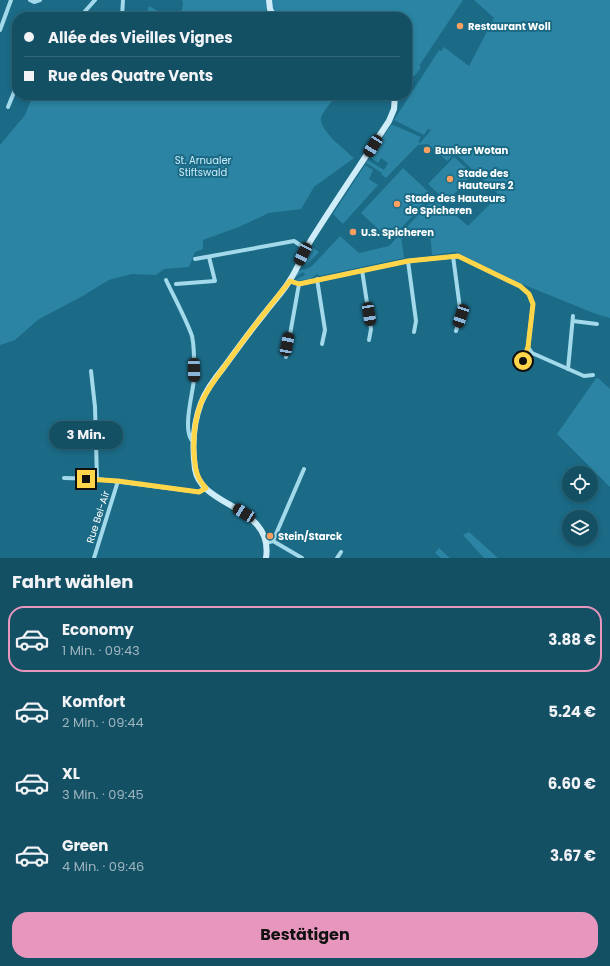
<!DOCTYPE html>
<html lang="de">
<head>
<meta charset="utf-8">
<style>
  body { margin:0; font-family:Poppins,sans-serif; background:#1d576a; color:#f1f3f6; height:100vh; display:flex; flex-direction:column; font-size:15px; white-space:nowrap }
  * { box-sizing:border-box; margin:0 }
  p { font-size:13px; color:#9db5bf }
  .icon { flex:none; width:22px; height:22px; fill:none; stroke:currentColor; stroke-width:2; stroke-linecap:round; stroke-linejoin:round }
  .map { position:relative; height:558px; overflow:hidden }
  .sheet { display:flex; flex-direction:column; background:#145064; flex:1 }
  .sheet>* { flex:none }
  .top-card { position:absolute; left:12px; top:12px; width:400px; height:88px; border-radius:16px; box-shadow:0 2px 6px #0003,0 0 0 1px #336778; display:grid; align-content:center; height:88px; padding:0 12px; background:#145064 }
  .tools { position:absolute; left:562px; top:466px; display:grid; gap:8px }
  .tools a { display:grid; place-items:center; width:36px; height:36px; border-radius:50%; background:#145064; box-shadow:0 2px 6px #0003,0 0 0 1px #336778; font-size:20px }
  .end { position:absolute; width:18px; height:18px; margin:-9px; border:5px solid #ffd54a; background:#111; box-shadow:0 0 0 2px #111 }
  .from { border-radius:50% }
  .bubble { position:absolute; height:28px; border-radius:14px; background:#145064; box-shadow:0 2px 6px #0003,0 0 0 1px #336778; font-size:13px; font-weight:700; line-height:28px; text-align:center }
  .car { position:absolute; width:12px; height:24px; margin:-12px -6px; border-radius:5px; box-shadow:0 0 3px 1px #0007; background:linear-gradient(#222 24%,#8ab4d8 0 40%,#222 0 76%,#8ab4d8 0 86%,#222 0) }
  .top-card b { display:flex; align-items:center; gap:14px; height:38px; font-size:15px }
  .top-card b+b { border-top:1px solid #336778 }
  .top-card i { width:10px; height:10px; background:#f1f3f6 }
  ul { padding:0; list-style:none }
  li { display:flex; align-items:center; gap:12px; height:66px; margin:0 8px 6px; padding:0 4px; border:2px solid transparent; border-radius:16px }
  li div { flex:1 }
  li b { display:block; font-size:15px }
  li em { font-style:normal; font-weight:700 }
  li.current { border-color:#e797bd }
  li>.icon { width:36px; height:36px; stroke-width:1.5 }
  h2 { padding:0 12px; font-size:18px; line-height:48px }
  .button { display:flex; gap:8px; margin-top:auto; padding:8px 12px }
  .button a { flex:1; height:46px; border-radius:16px; background:#e797bd; color:#111; font-size:16px; font-weight:700; line-height:46px; text-align:center }
  .map>svg:first-child { display:block }
</style>
</head>
<body>
<div class="map">
<svg width="610" height="558" viewBox="0 0 610 558">
  <rect width="100%" height="100%" fill="#1b6a86"/>
  <g fill="#2b84a3">
    <path d="M182,0H463L419,66L421,67C417,73 415,78 407,78V17H398L393,13L391,17H180L183,4Z"/>
    <path d="M474,0H610V318L596,314L517,282L456,252L432,255L430,232L401,235L404,258L319,276L317,274L310,279L296,281L297,279L305,275L303,272L295,278L298,271L307,269L312,266L340,236L359,253L389,246L435,197L468,226L499,195L455,153L447,161L428,144L418,145L386,178L381,174L382,173L366,163L368,160L384,170L388,163L381,158L378,163L370,157L391,125H393L421,137L418,142L420,143L431,130L428,129L424,135L394,120L439,50L441,51L444,47L469,66L494,18Z"/>
    <path d="M149,6L168,17H146Z"/>
    <path d="M33,95H337C332,101 326,108 322,115C315,128 346,150 354,158L314,187L301,209L269,213L239,227L203,240V249L195,252L189,267L164,269L156,275L132,274L109,280L81,297L39,319L15,340L0,345V145L25,115Z"/>
    <path d="M454,157L473,174L447,202L428,184Z"/>
    <path d="M365,165L373,170L369,179L378,185L343,224L333,214Z"/>
    <path d="M403,168L432,195L390,240L361,213Z"/>
    <path d="M312,247L319,252L306,265L302,264Z"/>
    <path d="M597,377L610,389V487L557,434Z"/>
    <path d="M469,532L498,558H484L463,535Z"/>
    <path d="M439,548L450,558H441L435,553Z"/>
  </g>
  <g fill="none" stroke-linecap="round" stroke-linejoin="round">
    <g stroke="#a2d9eb" stroke-width="4">
      <path d="M30,0L34,2L40,0"/>
      <path d="M80,17L95,0"/>
      <path d="M122,17L123,0"/>
      <path d="M0,30L11,0"/>
      <path d="M8,107L17,85"/>
      <path d="M453,256L461,316L456,331"/>
      <path d="M195,259L294,241L306,249"/>
      <path d="M408,261L416,321L414,332"/>
      <path d="M362,270L371,329L369,340"/>
      <path d="M317,279L325,330L322,344"/>
      <path d="M166,280C174,297 186,319 192,336C195,349 194,366 194,379C193,393 181,434 194,442"/>
      <path d="M290,281L299,284L408,261L458,256L520,286L529,294L533,304L528,347L532,353L584,376L593,375"/>
      <path d="M176,284L215,281L209,257"/>
      <path d="M573,321L597,324"/>
      <path d="M286,357L299,284"/>
      <path d="M518,363L523,361L528,347"/>
      <path d="M568,369L573,316"/>
      <path d="M91,371L95,407L97,479"/>
      <path d="M64,478L97,479L199,492L206,488"/>
      <path d="M273,541L302,558"/>
      <path d="M266,543L273,541L304,469"/>
      <path d="M94,558L118,481"/>
      <path d="M337,558L341,552"/>
    </g>
    <g stroke="#ceedf8" stroke-width="6">
      <path d="M269,0L270,9L274,17"/>
      <path d="M266,558C274,505 201,508 195,469C192,447 193,424 201,403C206,390 215,378 224,367C237,349 250,331 264,314C272,303 283,292 290,280C298,268 303,253 311,240C336,200 363,161 389,121L394,109L395,95"/>
    </g>
  </g>
  <g fill="none" stroke-linecap="round" stroke-linejoin="round">
    <path stroke="#ffd54a" stroke-width="5" d="M86,479L118,481L199,492L206,488C196,478 195,467 194,454C193,437 195,419 201,403C208,387 220,373 230,359C249,332 269,307 290,281L299,284L408,261L458,256L520,286L529,294L533,304L528,347L523,361"/>
  </g>
  <g fill="#fda05f" stroke="#1b6a86" stroke-width="1.5">
    <circle cx="460" cy="26" r="4"/>
    <circle cx="427" cy="150" r="4"/>
    <circle cx="450" cy="179" r="4"/>
    <circle cx="397" cy="204" r="4"/>
    <circle cx="353" cy="232" r="4"/>
    <circle cx="270" cy="536" r="4"/>
  </g>
  <g text-anchor="middle" dominant-baseline="central" stroke-width="4" stroke-linejoin="round" paint-order="stroke">
    <g font-size="10" font-weight="bold" fill="#fff" stroke="#1b6a86" text-anchor="start">
      <text x="468" y="26">Restaurant Woll</text>
      <text x="435" y="150">Bunker Wotan</text>
      <text x="458" y="173">Stade des<tspan x="458" dy="12">Hauteurs 2</tspan></text>
      <text x="405" y="198">Stade des Hauteurs<tspan x="405" dy="12">de Spicheren</tspan></text>
      <text x="361" y="232">U.S. Spicheren</text>
      <text x="278" y="536">Stein/Starck</text>
    </g>
    <g font-size="10" fill="#c7ecf8" stroke="#1b6a86">
      <text x="203" y="160">St. Arnualer<tspan x="203" dy="12">Stiftswald</tspan></text>
    </g>
    <g font-size="10" fill="#fff" stroke="#1b6a86">
      <text transform="translate(98 517) rotate(-72)">Rue Bel-Air</text>
    </g>
  </g>
</svg>
<div class="tools">
<a><svg class="icon" aria-label="locate" viewBox="0 0 24 24"><circle cx="12" cy="12" r="6"/><path d="M12 2v4M12 18v4M2 12h4M18 12h4"/></svg></a>
<a><svg class="icon" aria-label="layers" viewBox="0 0 24 24"><path d="M12 4l9 5-9 5-9-5zM3 14l9 5 9-5"/></svg></a>
</div>
<i class="end from" style="left:523px;top:361px"></i>
<i class="end" style="left:86px;top:479px"></i>
<div class="bubble" style="left:49px;top:421px;width:74px">3 Min.</div>
<i class="car" style="left:373px;top:146px;rotate:213deg"></i>
<i class="car" style="left:303px;top:254px;rotate:206deg"></i>
<i class="car" style="left:369px;top:314px;rotate:171deg"></i>
<i class="car" style="left:461px;top:316px;rotate:198deg"></i>
<i class="car" style="left:287px;top:344px;rotate:11deg"></i>
<i class="car" style="left:194px;top:370px;rotate:179deg"></i>
<i class="car" style="left:244px;top:513px;rotate:302deg"></i>
<div class="top-card">
<b><i class="from"></i>Allée des Vieilles Vignes</b>
<b><i></i>Rue des Quatre Vents</b>
</div>
</div>
<section class="sheet">
<h2>Fahrt wählen</h2>
<ul>
<li class="current"><svg class="icon" aria-label="car" viewBox="0 0 24 24"><path d="M5 17H2v-5l4-1 3-4h7l3 4 3 1v5h-3M9 17h6M6 11h13"/><circle cx="7" cy="17" r="2"/><circle cx="17" cy="17" r="2"/></svg><div><b>Economy</b><p>1 Min. · 09:43</p></div><em>3.88 €</em></li>
<li><svg class="icon" aria-label="car" viewBox="0 0 24 24"><path d="M5 17H2v-5l4-1 3-4h7l3 4 3 1v5h-3M9 17h6M6 11h13"/><circle cx="7" cy="17" r="2"/><circle cx="17" cy="17" r="2"/></svg><div><b>Komfort</b><p>2 Min. · 09:44</p></div><em>5.24 €</em></li>
<li><svg class="icon" aria-label="car" viewBox="0 0 24 24"><path d="M5 17H2v-5l4-1 3-4h7l3 4 3 1v5h-3M9 17h6M6 11h13"/><circle cx="7" cy="17" r="2"/><circle cx="17" cy="17" r="2"/></svg><div><b>XL</b><p>3 Min. · 09:45</p></div><em>6.60 €</em></li>
<li><svg class="icon" aria-label="car" viewBox="0 0 24 24"><path d="M5 17H2v-5l4-1 3-4h7l3 4 3 1v5h-3M9 17h6M6 11h13"/><circle cx="7" cy="17" r="2"/><circle cx="17" cy="17" r="2"/></svg><div><b>Green</b><p>4 Min. · 09:46</p></div><em>3.67 €</em></li>
</ul>
<div class="button"><a>Bestätigen</a></div>
</section>
</body>
</html>
